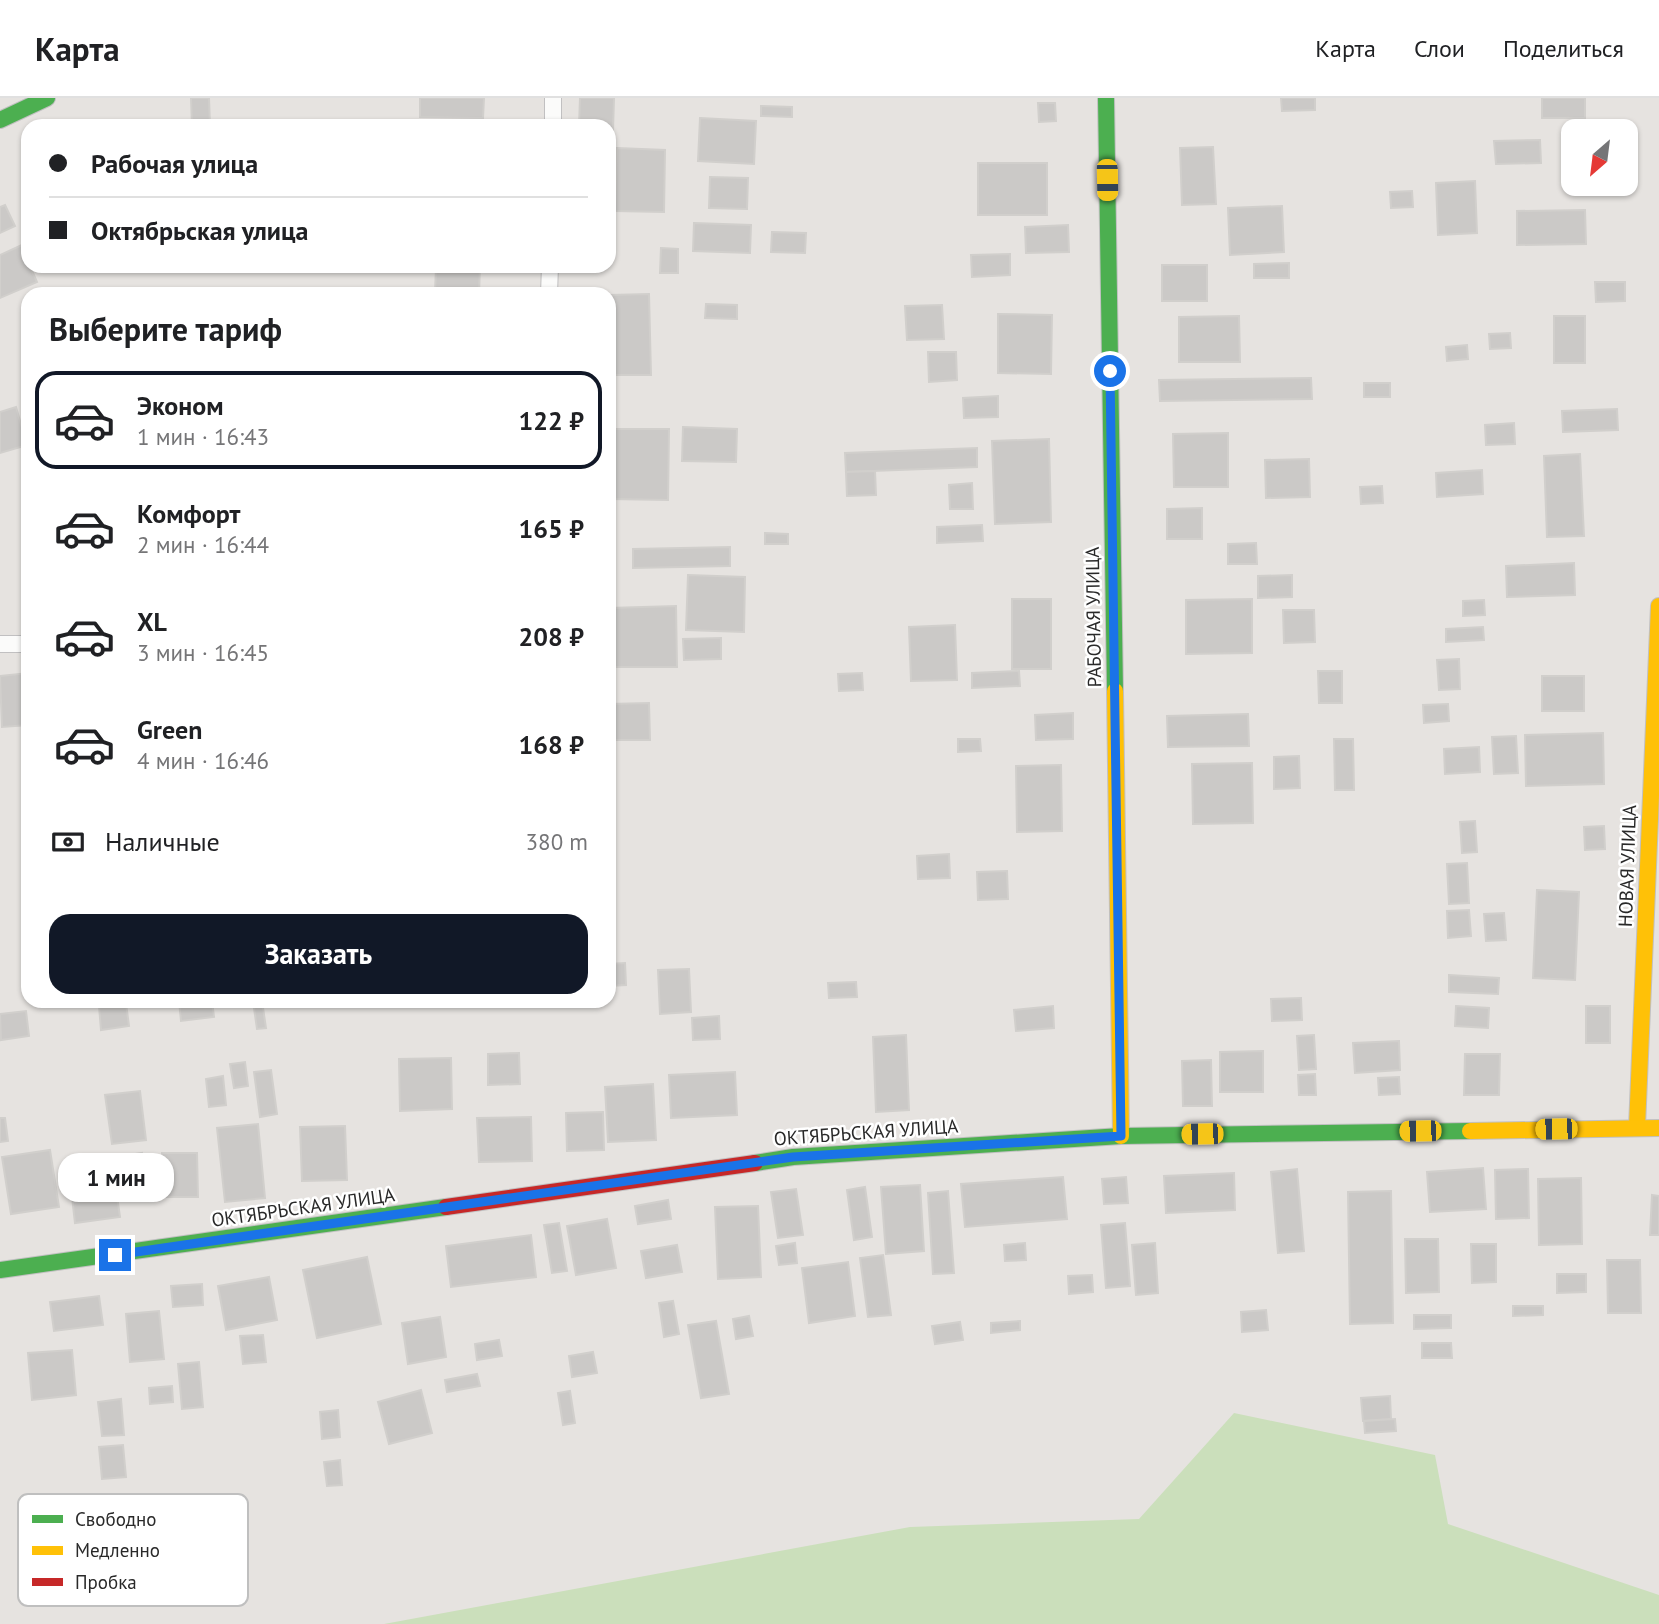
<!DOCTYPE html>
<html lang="ru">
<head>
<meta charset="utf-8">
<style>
  body { margin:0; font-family:"PT Sans",sans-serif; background:#f6f6f6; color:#202124; height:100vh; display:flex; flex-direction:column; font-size:26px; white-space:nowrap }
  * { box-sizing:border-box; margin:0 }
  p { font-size:23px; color:#757577 }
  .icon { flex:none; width:38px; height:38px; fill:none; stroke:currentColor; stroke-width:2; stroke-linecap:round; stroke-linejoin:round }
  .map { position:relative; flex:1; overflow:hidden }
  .sheet { position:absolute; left:21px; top:189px; width:595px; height:721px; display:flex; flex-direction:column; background:#fff; border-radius:21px; box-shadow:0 2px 5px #0004 }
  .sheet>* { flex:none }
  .top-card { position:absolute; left:21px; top:21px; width:595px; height:154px; border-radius:21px; box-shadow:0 2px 5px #0004; display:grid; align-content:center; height:154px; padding:0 28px; background:#fff }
  .needle { width:46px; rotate:208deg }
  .buttons { position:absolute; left:1561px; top:21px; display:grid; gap:14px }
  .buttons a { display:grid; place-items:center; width:77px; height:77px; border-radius:14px; background:#fff; box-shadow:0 2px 5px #0004; font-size:35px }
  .end { position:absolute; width:32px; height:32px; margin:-16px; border:9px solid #1a73e8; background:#fff; box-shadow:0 0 0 4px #fff }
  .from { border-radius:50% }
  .bubble { position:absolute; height:49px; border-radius:21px; background:#fff; box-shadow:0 2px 5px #0004; font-size:23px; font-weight:800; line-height:49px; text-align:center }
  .car { position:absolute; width:21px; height:42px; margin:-21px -10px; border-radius:9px; box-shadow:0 0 5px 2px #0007; background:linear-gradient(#f5c518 24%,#345 0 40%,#f5c518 0 76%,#345 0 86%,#f5c518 0) }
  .top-card b { display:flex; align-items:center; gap:24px; height:66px; font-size:26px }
  .top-card b+b { border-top:2px solid #e0e0e0 }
  .top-card i { width:18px; height:18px; background:#202124 }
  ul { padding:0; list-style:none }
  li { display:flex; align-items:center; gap:21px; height:98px; margin:0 14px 10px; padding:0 14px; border:4px solid transparent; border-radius:21px }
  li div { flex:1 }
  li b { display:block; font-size:26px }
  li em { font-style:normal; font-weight:800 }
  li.current { border-color:#111827 }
  li>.icon { width:63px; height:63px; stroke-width:1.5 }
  h2 { padding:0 28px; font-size:32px; line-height:84px }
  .pay { display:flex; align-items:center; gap:18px; height:77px; padding:0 28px; font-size:26px }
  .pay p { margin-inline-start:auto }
  .primary-button { display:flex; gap:14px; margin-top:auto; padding:14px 28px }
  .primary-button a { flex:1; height:80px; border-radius:21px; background:#111827; color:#fff; font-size:28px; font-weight:800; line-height:80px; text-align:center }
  header { display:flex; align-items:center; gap:42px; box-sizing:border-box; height:98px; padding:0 35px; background:#fff; border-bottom:2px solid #e0e0e0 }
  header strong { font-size:33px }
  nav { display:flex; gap:38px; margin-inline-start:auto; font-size:24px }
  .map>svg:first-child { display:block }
</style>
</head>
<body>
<header>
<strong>Карта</strong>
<nav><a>Карта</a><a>Слои</a><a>Поделиться</a></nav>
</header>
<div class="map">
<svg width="1659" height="1526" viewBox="0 0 1659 1526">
  <rect width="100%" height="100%" fill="#e6e3e0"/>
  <path fill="#cbdfbb" d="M1234,1315L1435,1357L1448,1426L1659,1497V1526H384L910,1429L1139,1421Z"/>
  <g fill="#cbc9c7" stroke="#d1cfcc" stroke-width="2">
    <path d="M191,0H209L210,28H192Z"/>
    <path d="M420,0H484L483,20L420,19Z"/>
    <path d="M580,0H614L613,32H609V28H579Z"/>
    <path d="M1281,0H1315V12L1282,13Z"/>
    <rect x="1542" y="0" width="43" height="20"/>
    <path d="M1038,5H1055L1056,23L1039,24Z"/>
    <path d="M761,8L792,9V19L761,18Z"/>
    <path d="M700,20L756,23L754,66L698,63Z"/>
    <path d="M1540,42L1541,65L1496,66L1494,43Z"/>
    <path d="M1213,49L1216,106L1182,107L1180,50Z"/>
    <path d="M617,50L665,52L664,114L615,113Z"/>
    <rect x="978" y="65" width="69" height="52"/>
    <path d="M710,79L748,80L747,111L709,110Z"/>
    <path d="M1475,83L1477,135L1438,137L1436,85Z"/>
    <path d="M1412,93L1413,109L1391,110L1390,94Z"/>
    <path d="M5,107L15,128L0,135V109Z"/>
    <path d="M1282,108L1284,154L1230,157L1228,110Z"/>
    <path d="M1585,112L1586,146L1517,147V113Z"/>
    <path d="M694,125L751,127L750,155L693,153Z"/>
    <path d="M1068,127L1069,154L1026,155L1025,129Z"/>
    <path d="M772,134L806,135L805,155L771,154Z"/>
    <path d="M22,147L28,168H30L37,184L0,200V157Z"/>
    <path d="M661,150L678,151V175H660Z"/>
    <path d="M1010,156V177L972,179L971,157Z"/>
    <path d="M1289,165V180H1254V166Z"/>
    <rect x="1162" y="167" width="45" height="36"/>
    <path d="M436,168H480L479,196L435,195Z"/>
    <path d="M1595,184H1625V203L1596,204Z"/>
    <path d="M194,191L196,196H176Z"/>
    <path d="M649,196L651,277H612L610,197Z"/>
    <path d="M706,206L737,207V221L705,220Z"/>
    <path d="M942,207L944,241L907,242L905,208Z"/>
    <path d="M998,216L1052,217L1051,276L998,275Z"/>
    <path d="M1239,218L1240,264H1179V219Z"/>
    <rect x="1554" y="218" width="31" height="47"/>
    <path d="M1510,235L1511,250L1490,251L1489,236Z"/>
    <path d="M1467,247L1468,261L1447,263L1446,249Z"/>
    <path d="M928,254H956L957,282L929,284Z"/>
    <path d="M1311,280L1312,301L1160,303L1159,282Z"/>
    <rect x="1364" y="285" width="26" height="14"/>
    <path d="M998,298V319L964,320L963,300Z"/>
    <path d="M16,309L27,347L0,355V314Z"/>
    <path d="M1617,311L1618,332L1563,334L1562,313Z"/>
    <path d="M1514,325L1515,346L1486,347L1485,327Z"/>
    <path d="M683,329L737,331L736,364L682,363Z"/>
    <path d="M610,331H669L668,402L610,401Z"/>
    <path d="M1228,335V389H1174L1173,336Z"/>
    <path d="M1049,341L1051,424L995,426L992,343Z"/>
    <path d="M977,350V369L846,374L845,355Z"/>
    <path d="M1580,356L1584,438L1547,439L1544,358Z"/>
    <path d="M1309,361L1310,399L1266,400L1265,362Z"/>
    <path d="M1482,372L1483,396L1437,399L1436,375Z"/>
    <path d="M875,373L876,397L847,398L846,374Z"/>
    <path d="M972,385L973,411H950L949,387Z"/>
    <path d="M1382,388L1383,405L1361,406L1360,389Z"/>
    <path d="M1202,410V441H1167V411Z"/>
    <path d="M982,427L983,443L937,445V429Z"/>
    <path d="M765,435L788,436V446H765Z"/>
    <path d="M1256,445L1257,466H1228V446Z"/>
    <path d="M730,449V468L633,470V451Z"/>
    <path d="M1574,465L1575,497L1507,499L1506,468Z"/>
    <path d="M688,477L745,479L744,534L686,532Z"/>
    <path d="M1292,477V499L1258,500V478Z"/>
    <rect x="1012" y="501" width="39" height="70"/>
    <path d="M1252,501V555L1186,556V502Z"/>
    <path d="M1484,502L1485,517L1463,518V503Z"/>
    <path d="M676,508L677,569H609V510Z"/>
    <path d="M1283,512H1314L1315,544L1284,545Z"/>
    <path d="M955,527L957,582L911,583L909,529Z"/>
    <path d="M1483,529L1484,542L1446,544V531Z"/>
    <path d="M721,540V561L684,562L683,541Z"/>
    <path d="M1459,561L1460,591L1439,592L1437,562Z"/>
    <path d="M1019,573L1020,588L972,590V575Z"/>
    <path d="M1318,573H1342V605H1319Z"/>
    <path d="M28,575V627L2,629L0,578Z"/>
    <path d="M862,575L863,592L839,593L838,576Z"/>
    <rect x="1542" y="578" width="42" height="35"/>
    <path d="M649,605L650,642H609V606Z"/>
    <path d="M1448,606L1449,623L1424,625L1423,607Z"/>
    <path d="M1073,615V641L1036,642L1035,617Z"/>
    <path d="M1248,616L1249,648L1168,649L1167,618Z"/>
    <path d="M1603,635L1604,686L1526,688L1525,637Z"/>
    <path d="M1516,638L1518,675L1494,676L1492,639Z"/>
    <path d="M958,641H980L981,653L958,654Z"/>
    <path d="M1334,641H1353L1354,692H1335Z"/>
    <path d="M1479,649L1480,674L1445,676L1444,651Z"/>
    <path d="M1299,658L1300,690L1274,691V659Z"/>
    <path d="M1252,665L1253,725L1193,726L1192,666Z"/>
    <path d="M1061,667L1062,733L1017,734L1016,668Z"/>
    <path d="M1475,723L1477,754L1462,755L1460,724Z"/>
    <path d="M1604,728L1605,751L1585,752L1584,729Z"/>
    <path d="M949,756L950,780L918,781L917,758Z"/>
    <path d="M1467,765L1469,805L1449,806L1447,766Z"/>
    <path d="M1007,773L1008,801L978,802L977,774Z"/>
    <path d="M1537,792L1579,794L1575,882L1533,880Z"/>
    <path d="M1469,812L1471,838L1448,840L1447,813Z"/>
    <path d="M1504,815L1506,842L1486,843L1484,816Z"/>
    <path d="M625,865L626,887L609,888V866Z"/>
    <path d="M689,871L691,914L660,916L658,872Z"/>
    <path d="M1449,877L1499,880L1498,896L1449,894Z"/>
    <path d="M856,884L857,899L829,900L828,885Z"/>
    <path d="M1301,900L1302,922L1272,923L1271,901Z"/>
    <path d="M179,903H212L214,919L181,923Z"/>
    <path d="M253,903H262L266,930L257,931Z"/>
    <path d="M126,905L129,928L101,932L99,908Z"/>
    <path d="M1053,908L1054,930L1016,933L1014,912Z"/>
    <path d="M1456,908L1489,910L1488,930L1455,928Z"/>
    <rect x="1586" y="908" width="24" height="37"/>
    <path d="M26,913L29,938L1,942L0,916Z"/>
    <path d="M719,918L720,941L693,942L692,920Z"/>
    <path d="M906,937L909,1012L876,1014L873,939Z"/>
    <path d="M1314,937L1316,971L1299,972L1297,938Z"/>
    <path d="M1399,943L1400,972L1355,975L1353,945Z"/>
    <path d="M1263,953V994H1220V954Z"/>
    <path d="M519,955L520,986L488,987V956Z"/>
    <path d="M1465,956H1500L1499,997H1464Z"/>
    <path d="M451,960L452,1011L400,1013L399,961Z"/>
    <path d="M1211,962L1212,1008H1183L1182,963Z"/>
    <path d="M245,964L248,988L234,990L230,966Z"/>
    <path d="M271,972L277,1016L260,1019L254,974Z"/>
    <path d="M735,974L737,1017L671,1020L669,977Z"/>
    <path d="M1315,976L1316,997H1299L1298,977Z"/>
    <path d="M223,978L226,1007L209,1009L206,981Z"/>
    <path d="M1399,979L1400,996L1379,997L1378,980Z"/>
    <path d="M653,986L656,1042L608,1044L605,989Z"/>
    <path d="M140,993L146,1042L112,1046L105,997Z"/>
    <path d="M603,1014L604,1052L567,1053L566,1015Z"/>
    <path d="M531,1019L532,1063L479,1064L477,1020Z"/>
    <path d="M0,1020H5L8,1043L0,1044Z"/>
    <path d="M258,1026L265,1100L225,1104L217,1030Z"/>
    <path d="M345,1028L347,1082L302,1083L300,1029Z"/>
    <path d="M50,1052L59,1109L11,1116L2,1059Z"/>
    <path d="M142,1055L146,1084L125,1087L122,1058Z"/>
    <path d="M162,1055H197L198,1099H163Z"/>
    <path d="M1483,1070L1486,1111L1430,1114L1427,1074Z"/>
    <path d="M1297,1071L1304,1153L1278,1155L1271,1074Z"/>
    <path d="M1528,1071L1529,1120L1496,1121L1495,1072Z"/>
    <path d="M1234,1075L1235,1112L1166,1115L1164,1078Z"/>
    <path d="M1063,1079L1067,1121L965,1129L961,1086Z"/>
    <path d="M1126,1079L1128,1105L1104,1106L1102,1081Z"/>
    <path d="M1581,1080L1582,1146L1539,1147L1538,1081Z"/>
    <path d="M115,1084L120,1119L75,1125L71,1090Z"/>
    <path d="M920,1087L924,1153L886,1156L881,1089Z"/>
    <path d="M865,1089L872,1139L854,1142L847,1092Z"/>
    <path d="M796,1091L803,1137L778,1140L771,1094Z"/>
    <path d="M948,1093L954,1175L933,1176L928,1095Z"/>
    <path d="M1391,1093L1393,1225L1350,1226L1348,1094Z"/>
    <path d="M1652,1097L1659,1098V1137H1650Z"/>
    <path d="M668,1102L671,1121L638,1126L635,1108Z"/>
    <path d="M758,1108L761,1179L718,1181L715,1109Z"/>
    <path d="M607,1121L616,1170L576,1177L567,1128Z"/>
    <path d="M559,1125L567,1173L552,1175L544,1127Z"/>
    <path d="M1125,1125L1130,1188L1106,1190L1101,1127Z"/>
    <path d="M531,1137L536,1179L451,1189L446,1148Z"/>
    <path d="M1405,1141H1438L1439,1194L1406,1195Z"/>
    <path d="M795,1145L797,1165L779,1167L776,1148Z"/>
    <path d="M1025,1145L1026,1162L1005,1163L1004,1147Z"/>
    <path d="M1155,1145L1158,1195L1136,1197L1132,1147Z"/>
    <path d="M1471,1146H1496V1184L1472,1185Z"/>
    <path d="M677,1147L682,1174L646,1180L641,1153Z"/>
    <path d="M883,1157L891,1217L868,1219L860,1160Z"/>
    <path d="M367,1159L381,1226L317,1240L303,1172Z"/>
    <path d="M1607,1162H1640L1641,1215H1608Z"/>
    <path d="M848,1164L855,1218L809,1225L802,1170Z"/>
    <path d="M1557,1176H1586V1194L1557,1195Z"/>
    <path d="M1092,1177L1093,1194L1069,1196L1068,1178Z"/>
    <path d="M269,1179L277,1222L226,1232L218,1188Z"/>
    <path d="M202,1186L203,1207L173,1209L171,1188Z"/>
    <path d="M99,1198L103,1227L54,1233L50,1204Z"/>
    <path d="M673,1203L679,1236L664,1239L659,1205Z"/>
    <path d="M1513,1208H1543V1217L1513,1218Z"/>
    <path d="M1266,1212L1268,1232L1242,1234L1241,1214Z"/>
    <path d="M159,1213L164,1261L130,1264L126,1216Z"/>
    <path d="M1414,1217H1451V1230L1414,1231Z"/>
    <path d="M749,1218L753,1238L736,1241L733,1221Z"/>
    <path d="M440,1219L446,1259L408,1266L402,1225Z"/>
    <path d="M716,1223L729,1296L701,1300L688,1227Z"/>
    <path d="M1020,1223V1232L991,1235V1225Z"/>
    <path d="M960,1224L963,1242L935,1246L932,1228Z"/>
    <path d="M263,1237L266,1264L243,1266L240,1238Z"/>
    <path d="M499,1242L502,1258L477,1262L475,1246Z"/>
    <path d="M1422,1245H1451L1452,1260H1422Z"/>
    <path d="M72,1252L76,1297L32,1302L28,1255Z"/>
    <path d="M593,1254L597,1275L572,1279L569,1258Z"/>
    <path d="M199,1264L203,1309L182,1311L178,1266Z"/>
    <path d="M477,1276L480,1288L447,1294L445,1282Z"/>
    <path d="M172,1288L173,1304L150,1306L149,1290Z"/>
    <path d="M421,1292L432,1335L389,1346L378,1304Z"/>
    <path d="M570,1293L575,1325L563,1327L558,1295Z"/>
    <path d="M1390,1298L1391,1321L1363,1323L1361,1300Z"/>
    <path d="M121,1301L124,1337L102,1338L98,1304Z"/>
    <path d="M338,1312L340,1339L322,1341L320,1314Z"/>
    <path d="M1395,1321L1396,1333L1365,1335L1364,1323Z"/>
    <path d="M123,1347L126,1379L102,1381L99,1349Z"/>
    <path d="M340,1362L342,1387L327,1388L324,1364Z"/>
  </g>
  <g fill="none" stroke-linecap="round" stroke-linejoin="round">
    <g stroke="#c1c0c1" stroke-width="18">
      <g id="lane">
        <path d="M553,28V0"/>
        <path d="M549,196L550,168"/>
        <path d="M0,546H28"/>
      </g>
    </g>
    <g stroke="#c1c0c1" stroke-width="18">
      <g id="fast">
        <path d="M1106,0L1115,593"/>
        <path d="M0,22L47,0"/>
        <path d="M755,1065L793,1059L1121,1038L1470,1033"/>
        <path d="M0,1172L446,1109"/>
      </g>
    </g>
    <g stroke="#c1c0c1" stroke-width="18">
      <g id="slow">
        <path d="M1115,593L1121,1038"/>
        <path d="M1637,1029L1659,508"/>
        <path d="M1470,1033L1659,1030"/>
      </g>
    </g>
    <g stroke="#c1c0c1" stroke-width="18">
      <path id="jam" d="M446,1109L755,1065"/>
    </g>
    <use href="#lane" stroke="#fbfbfa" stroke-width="16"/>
    <use href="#fast" stroke="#4caf50" stroke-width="16"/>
    <use href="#slow" stroke="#ffc107" stroke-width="16"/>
    <use href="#jam" stroke="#c62828" stroke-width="16"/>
  </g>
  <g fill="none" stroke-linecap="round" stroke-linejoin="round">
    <path stroke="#1a73e8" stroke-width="9" d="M115,1157L793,1059L1121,1038L1110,273"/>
  </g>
  <g text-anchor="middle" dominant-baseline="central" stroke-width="5" stroke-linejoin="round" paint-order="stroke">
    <g font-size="19" fill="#292929" stroke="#fff">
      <text transform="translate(1093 519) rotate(-91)">РАБОЧАЯ УЛИЦА</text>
      <text transform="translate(1627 768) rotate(-88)">НОВАЯ УЛИЦА</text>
      <text transform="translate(866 1034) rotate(-4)">ОКТЯБРЬСКАЯ УЛИЦА</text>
      <text transform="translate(303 1109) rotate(-8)">ОКТЯБРЬСКАЯ УЛИЦА</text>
    </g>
  </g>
  <rect x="18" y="1396" width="230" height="112" rx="10" fill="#fff" stroke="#bfbfbf" stroke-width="2"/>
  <rect x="32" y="1417" width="31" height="8" fill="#4caf50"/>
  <rect x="32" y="1448" width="31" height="9" fill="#ffc107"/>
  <rect x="32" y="1480" width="31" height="8" fill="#c62828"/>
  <g font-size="19" fill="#292929">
    <text x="75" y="1428">Свободно</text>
    <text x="75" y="1459">Медленно</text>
    <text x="75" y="1491">Пробка</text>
  </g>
</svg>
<div class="buttons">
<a><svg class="needle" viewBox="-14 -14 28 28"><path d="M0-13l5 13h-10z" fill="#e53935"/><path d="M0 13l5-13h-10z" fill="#757577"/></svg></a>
</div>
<i class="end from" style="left:1110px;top:273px"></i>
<i class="end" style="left:115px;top:1157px"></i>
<div class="bubble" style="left:58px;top:1055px;width:116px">1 мин</div>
<i class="car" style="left:1107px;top:82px;rotate:179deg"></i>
<i class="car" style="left:1556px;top:1031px;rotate:269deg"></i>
<i class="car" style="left:1420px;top:1033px;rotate:269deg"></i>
<i class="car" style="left:1202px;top:1036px;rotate:269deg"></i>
<div class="top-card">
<b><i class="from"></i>Рабочая улица</b>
<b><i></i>Октябрьская улица</b>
</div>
<section class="sheet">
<h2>Выберите тариф</h2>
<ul>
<li class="current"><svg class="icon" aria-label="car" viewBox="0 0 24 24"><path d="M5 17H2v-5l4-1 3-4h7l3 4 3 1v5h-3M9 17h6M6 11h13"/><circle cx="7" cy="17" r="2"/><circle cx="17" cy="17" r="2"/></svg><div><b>Эконом</b><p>1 мин · 16:43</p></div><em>122 ₽</em></li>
<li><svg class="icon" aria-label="car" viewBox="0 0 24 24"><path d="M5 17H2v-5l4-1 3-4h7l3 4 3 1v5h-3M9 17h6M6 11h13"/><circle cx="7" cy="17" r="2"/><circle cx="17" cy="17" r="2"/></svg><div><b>Комфорт</b><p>2 мин · 16:44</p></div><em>165 ₽</em></li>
<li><svg class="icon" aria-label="car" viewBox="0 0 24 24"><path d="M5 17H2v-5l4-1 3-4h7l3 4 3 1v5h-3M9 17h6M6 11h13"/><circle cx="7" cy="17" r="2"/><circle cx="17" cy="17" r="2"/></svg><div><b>XL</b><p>3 мин · 16:45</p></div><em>208 ₽</em></li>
<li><svg class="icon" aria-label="car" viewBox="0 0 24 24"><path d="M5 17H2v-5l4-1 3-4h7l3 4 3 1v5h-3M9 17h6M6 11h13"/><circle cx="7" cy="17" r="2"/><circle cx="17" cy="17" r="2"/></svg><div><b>Green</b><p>4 мин · 16:46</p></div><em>168 ₽</em></li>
</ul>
<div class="pay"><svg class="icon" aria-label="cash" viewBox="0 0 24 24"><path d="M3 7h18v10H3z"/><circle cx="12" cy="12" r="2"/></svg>Наличные<p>380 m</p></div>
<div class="primary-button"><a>Заказать</a></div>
</section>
</div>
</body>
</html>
